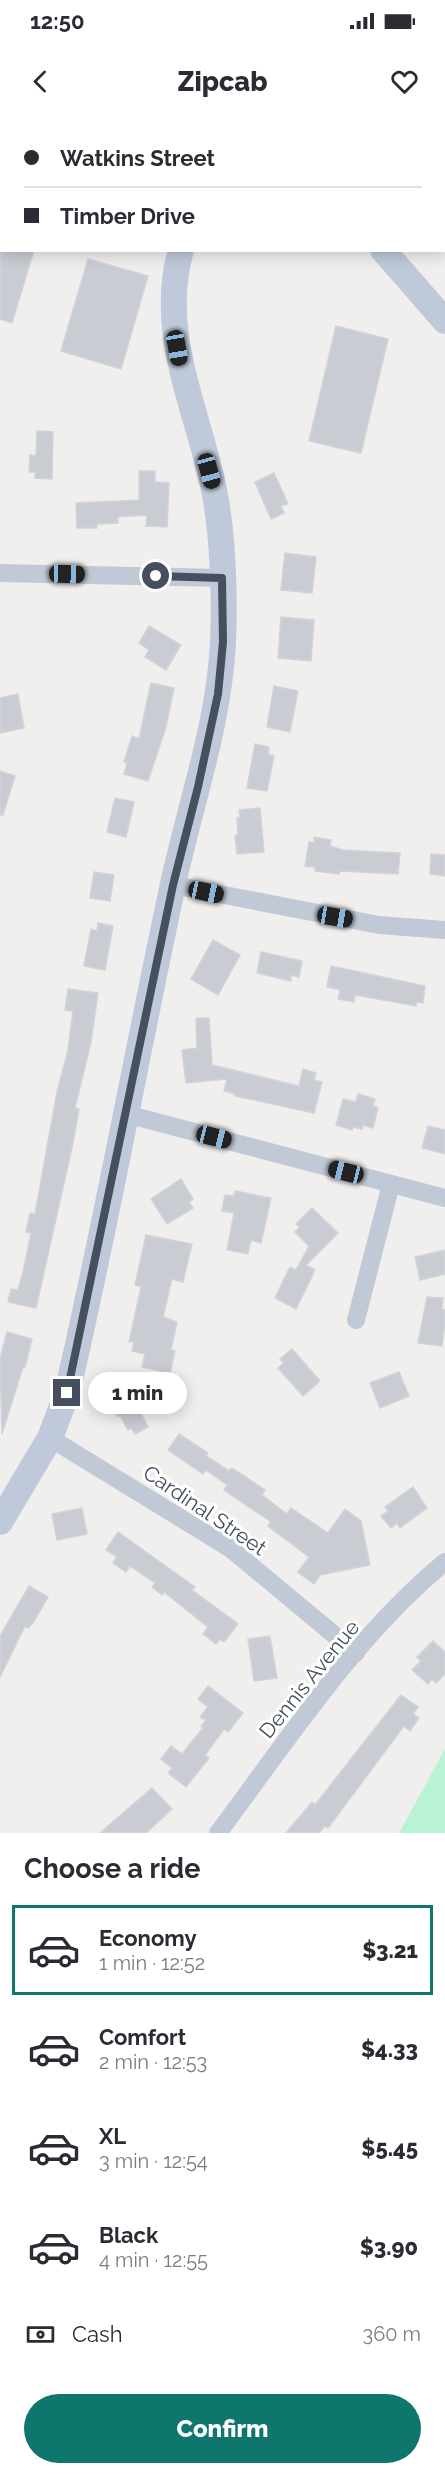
<!DOCTYPE html>
<html lang="en">
<head>
<meta charset="utf-8">
<style>
  body { margin:0; font-family:Raleway,sans-serif; background:#f2f2f3; color:#2b2b33; height:100vh; display:flex; flex-direction:column; font-size:22px; white-space:nowrap }
  * { box-sizing:border-box; margin:0 }
  p { font-size:20px; color:#7c7c81 }
  .icon { flex:none; width:33px; height:33px; fill:none; stroke:currentColor; stroke-width:2; stroke-linecap:round; stroke-linejoin:round }
  .map { position:relative; height:1713px; overflow:hidden }
  .details { display:flex; flex-direction:column; background:#fff; flex:1 }
  .details>* { flex:none }
  .guide { position:absolute; left:0px; top:0px; width:446px; height:132px; box-shadow:0 3px 15px #0003; display:grid; align-content:center; height:132px; padding:0 24px; background:#fff }
  .end { position:absolute; width:27px; height:27px; margin:-14px; border:8px solid #454f5d; background:#fff; box-shadow:0 0 0 3px #fff }
  .from { border-radius:50% }
  .bubble { position:absolute; height:42px; border-radius:21px; background:#fff; box-shadow:0 3px 15px #0003; font-size:20px; font-weight:800; line-height:42px; text-align:center }
  .car { position:absolute; width:18px; height:36px; margin:-18px -9px; border-radius:8px; box-shadow:0 0 4px 2px #0007; background:linear-gradient(#222 24%,#8ab4d8 0 40%,#222 0 76%,#8ab4d8 0 86%,#222 0) }
  .guide b { display:flex; align-items:center; gap:21px; height:57px; font-size:22px }
  .guide b+b { border-top:2px solid #e1e1e2 }
  .guide i { width:15px; height:15px; background:#2b2b33 }
  ul { padding:0; list-style:none }
  li { display:flex; align-items:center; gap:18px; height:90px; margin:0 12px 9px; padding:0 12px; border:3px solid transparent; border-radius:0px }
  li div { flex:1 }
  li b { display:block; font-size:22px }
  li em { font-style:normal; font-weight:800 }
  li.on { border-color:#0f766e }
  li>.icon { width:54px; height:54px; stroke-width:1.5 }
  h2 { padding:0 24px; font-size:27px; line-height:72px }
  .pay { display:flex; align-items:center; gap:15px; height:66px; padding:0 24px; font-size:22px }
  .pay p { margin-inline-start:auto }
  .action { display:flex; gap:12px; margin-top:auto; padding:12px 24px }
  .action a { flex:1; height:69px; border-radius:36px; background:#0f766e; color:#fff; font-size:24px; font-weight:800; line-height:69px; text-align:center }
  .status { display:flex; justify-content:space-between; align-items:center; height:42px; padding:0 30px; background:#fff; direction:ltr }
  .status svg { height:16px; fill:currentColor }
  header { display:flex; justify-content:space-between; align-items:center; height:78px; padding:0 24px; background:#fff; font-size:27px; font-weight:800 }
  .map>svg:first-child { display:block }
</style>
</head>
<body>
<div class="status"><b>12:50</b><svg viewBox="0 0 49 12"><path d="M0 12V9h3v3zM5 12V6h3v6zM10 12V3h3v9zM15 12V0h3v12zM26 1h20v11H26zM47 4h2v5h-2z"/></svg></div>
<header><svg class="icon" aria-label="back" viewBox="0 0 24 24"><path d="M15 5l-7 7 7 7"/></svg>Zipcab<svg class="icon" aria-label="heart" viewBox="0 0 24 24"><path d="M12 20l-8-8c-3-5 5-10 8-4 3-6 11-1 8 4z"/></svg></header>
<div class="map">
<svg width="445" height="1713" viewBox="0 0 445 1713">
  <rect width="100%" height="100%" fill="#f1eeee"/>
  <path fill="#b8f3d5" d="M445,1629V1713H399Z"/>
  <g fill="none" stroke-linecap="round" stroke-linejoin="round">
    <g stroke="#82d0f3" stroke-width="5">
      <path d="M401,0L402,2"/>
      <path d="M444,84L445,86"/>
    </g>
  </g>
  <g fill="#caccd4" stroke="#d2d3da" stroke-width="1.5">
    <path d="M0,130H34L12,203L0,199Z"/>
    <path d="M88,139L148,156L121,249L61,231Z"/>
    <path d="M336,206L388,219L361,333L309,321Z"/>
    <path d="M37,311L53,312L52,359L35,358V352H29L30,335L36,336Z"/>
    <path d="M139,351H155V362L169,363L167,407L146,406L147,395L118,397V403L97,404V408H77L76,383L139,380Z"/>
    <path d="M274,353L288,384L281,386L284,393L271,399L255,362Z"/>
    <path d="M285,433L316,437L312,473L281,470Z"/>
    <path d="M281,497L314,500L311,541L278,538Z"/>
    <path d="M149,506L181,525L166,550L145,537L149,530L139,523Z"/>
    <path d="M151,563L174,568L166,607L148,661L124,654L127,643L124,642L132,616L139,619Z"/>
    <path d="M274,566L298,571L290,612L267,607Z"/>
    <path d="M18,574L24,608L0,613V578Z"/>
    <path d="M255,624L269,627L268,634L274,636L267,671L247,668Z"/>
    <path d="M0,651L15,656L3,695H0Z"/>
    <path d="M115,678L134,682L126,717L107,712Z"/>
    <path d="M260,688L264,732L237,734L235,716L238,715L237,698H240L239,690Z"/>
    <path d="M314,717L331,720L330,726L343,730L400,733L398,754L340,751L339,754L315,751V747L305,746L309,722L314,723Z"/>
    <path d="M431,734L445,735V756L430,754Z"/>
    <path d="M94,752L114,755L110,781L90,778Z"/>
    <path d="M98,803L113,806L105,850L84,846L91,809L97,811Z"/>
    <path d="M213,820L240,835L218,875L191,859Z"/>
    <path d="M261,832L302,841L299,857L291,855V861L257,853Z"/>
    <path d="M331,846L425,866L423,883L417,882L416,886L355,875L354,882L338,879L340,870L327,867Z"/>
    <path d="M68,869L98,873L91,922L75,988L79,989L73,1023L36,1188L8,1182L11,1169L18,1170L23,1152L31,1113L26,1112L30,1093L35,1094L57,972L68,930L73,891L65,890Z"/>
    <path d="M196,898H209L212,945L299,966L303,949L316,953L314,960L322,962L314,993L235,976V974L224,971L227,959L186,963L182,930L197,928Z"/>
    <path d="M358,974L375,979L373,986L378,988L373,1008L363,1005L362,1009L353,1007L352,1010L336,1005L343,979L356,982Z"/>
    <path d="M428,1006L445,1010V1034L422,1028Z"/>
    <path d="M181,1059L193,1079L189,1082L193,1088L167,1104L151,1079Z"/>
    <path d="M235,1071L271,1078L261,1123L251,1120L248,1134L227,1130L234,1093L222,1091L225,1075L234,1076Z"/>
    <path d="M312,1088L338,1113L306,1145L315,1150L296,1189L275,1178L290,1147L296,1150L309,1126L295,1112L300,1107L296,1104Z"/>
    <path d="M146,1115L192,1124L183,1162L172,1159L163,1197L177,1202L171,1230L175,1231L170,1253L142,1247L145,1234L132,1231L134,1222H129L141,1167L135,1165Z"/>
    <path d="M445,1130V1154L420,1160L415,1137Z"/>
    <path d="M427,1177L443,1178L442,1189L445,1190V1202L442,1226L418,1223Z"/>
    <path d="M7,1212L32,1219L25,1247H23L2,1314L0,1239Z"/>
    <path d="M292,1229L320,1261L303,1276L278,1248L284,1243L280,1239Z"/>
    <path d="M399,1252L409,1276L380,1288L370,1263Z"/>
    <path d="M128,1269L148,1307L135,1314L131,1308L128,1310L120,1296L118,1297L108,1280Z"/>
    <path d="M179,1314L208,1333L206,1336L229,1351L232,1348L265,1370L262,1375L287,1394L291,1388L328,1413L345,1389L361,1401L370,1445L320,1455L314,1464L298,1452L309,1437L268,1406L271,1402L224,1370L227,1365L206,1350L203,1354L168,1330Z"/>
    <path d="M413,1367L427,1388L400,1408L397,1403L391,1408L381,1396L388,1391L385,1387Z"/>
    <path d="M82,1388L87,1414L57,1420L52,1394Z"/>
    <path d="M118,1412L195,1467L192,1470L238,1504L224,1522L220,1519L216,1524L203,1514L208,1507L164,1472L162,1475L152,1467L155,1463L130,1446L126,1452L113,1443L117,1437L106,1430Z"/>
    <path d="M29,1466L48,1477L33,1503L28,1508L25,1506L0,1557V1516Z"/>
    <path d="M270,1516L277,1558L254,1561L248,1519Z"/>
    <path d="M433,1521L445,1532V1554L436,1563L432,1559L428,1564L412,1550L421,1541L417,1537Z"/>
    <path d="M208,1566L243,1593L228,1612L224,1609L205,1635L209,1638L186,1667L168,1653L172,1648L161,1639L171,1626L182,1634L203,1608L201,1606L206,1600L200,1597L208,1587L198,1579Z"/>
    <path d="M401,1575L418,1587L413,1594L419,1598L410,1611L404,1606L328,1708L325,1706L319,1713H286L312,1682L315,1685Z"/>
    <path d="M152,1668L172,1689L146,1713H100Z"/>
  </g>
  <g fill="none" stroke-linecap="round" stroke-linejoin="round">
    <g stroke="#c0c9d5" stroke-width="18">
      <path d="M0,453L222,458"/>
      <path d="M173,765L379,805L445,810"/>
      <path d="M126,994L445,1078"/>
      <path d="M356,1200L391,1064"/>
      <path d="M50,1318L231,1429L356,1533"/>
      <path d="M218,1713C287,1621 356,1515 445,1442"/>
    </g>
    <g stroke="#bfc9d9" stroke-width="26">
      <path d="M199,0L202,2"/>
      <path d="M383,130L445,201"/>
      <path d="M0,1402L50,1318L67,1273C106,1106 136,937 172,769C189,687 219,607 223,522C225,479 223,413 214,370C198,290 157,213 181,130"/>
    </g>
  </g>
  <g fill="none" stroke-linecap="round" stroke-linejoin="round">
    <path stroke="#454f5d" stroke-width="8" d="M67,1273L173,765L198,667L218,574L223,522L222,458L156,456"/>
  </g>
  <g text-anchor="middle" dominant-baseline="central" stroke-width="6" stroke-linejoin="round" paint-order="stroke">
    <g font-size="21" fill="#454f5d" stroke="#fff">
      <text transform="translate(205 1390) rotate(34)">Cardinal Street</text>
      <text transform="translate(309 1559) rotate(-51)">Dennis Avenue</text>
    </g>
  </g>
</svg>
<i class="end from" style="left:156px;top:456px"></i>
<i class="end" style="left:67px;top:1273px"></i>
<div class="bubble" style="left:88px;top:1252px;width:99px">1 min</div>
<i class="car" style="left:177px;top:228px;rotate:170deg"></i>
<i class="car" style="left:209px;top:351px;rotate:165deg"></i>
<i class="car" style="left:67px;top:454px;rotate:91deg"></i>
<i class="car" style="left:206px;top:772px;rotate:102deg"></i>
<i class="car" style="left:335px;top:797px;rotate:100deg"></i>
<i class="car" style="left:214px;top:1017px;rotate:104deg"></i>
<i class="car" style="left:346px;top:1052px;rotate:284deg"></i>
<div class="guide">
<b><i class="from"></i>Watkins Street</b>
<b><i></i>Timber Drive</b>
</div>
</div>
<section class="details">
<h2>Choose a ride</h2>
<ul>
<li class="on"><svg class="icon" aria-label="car" viewBox="0 0 24 24"><path d="M5 17H2v-5l4-1 3-4h7l3 4 3 1v5h-3M9 17h6M6 11h13"/><circle cx="7" cy="17" r="2"/><circle cx="17" cy="17" r="2"/></svg><div><b>Economy</b><p>1 min · 12:52</p></div><em>$3.21</em></li>
<li><svg class="icon" aria-label="car" viewBox="0 0 24 24"><path d="M5 17H2v-5l4-1 3-4h7l3 4 3 1v5h-3M9 17h6M6 11h13"/><circle cx="7" cy="17" r="2"/><circle cx="17" cy="17" r="2"/></svg><div><b>Comfort</b><p>2 min · 12:53</p></div><em>$4.33</em></li>
<li><svg class="icon" aria-label="car" viewBox="0 0 24 24"><path d="M5 17H2v-5l4-1 3-4h7l3 4 3 1v5h-3M9 17h6M6 11h13"/><circle cx="7" cy="17" r="2"/><circle cx="17" cy="17" r="2"/></svg><div><b>XL</b><p>3 min · 12:54</p></div><em>$5.45</em></li>
<li><svg class="icon" aria-label="car" viewBox="0 0 24 24"><path d="M5 17H2v-5l4-1 3-4h7l3 4 3 1v5h-3M9 17h6M6 11h13"/><circle cx="7" cy="17" r="2"/><circle cx="17" cy="17" r="2"/></svg><div><b>Black</b><p>4 min · 12:55</p></div><em>$3.90</em></li>
</ul>
<div class="pay"><svg class="icon" aria-label="cash" viewBox="0 0 24 24"><path d="M3 7h18v10H3z"/><circle cx="12" cy="12" r="2"/></svg>Cash<p>360 m</p></div>
<div class="action"><a>Confirm</a></div>
</section>
</body>
</html>
